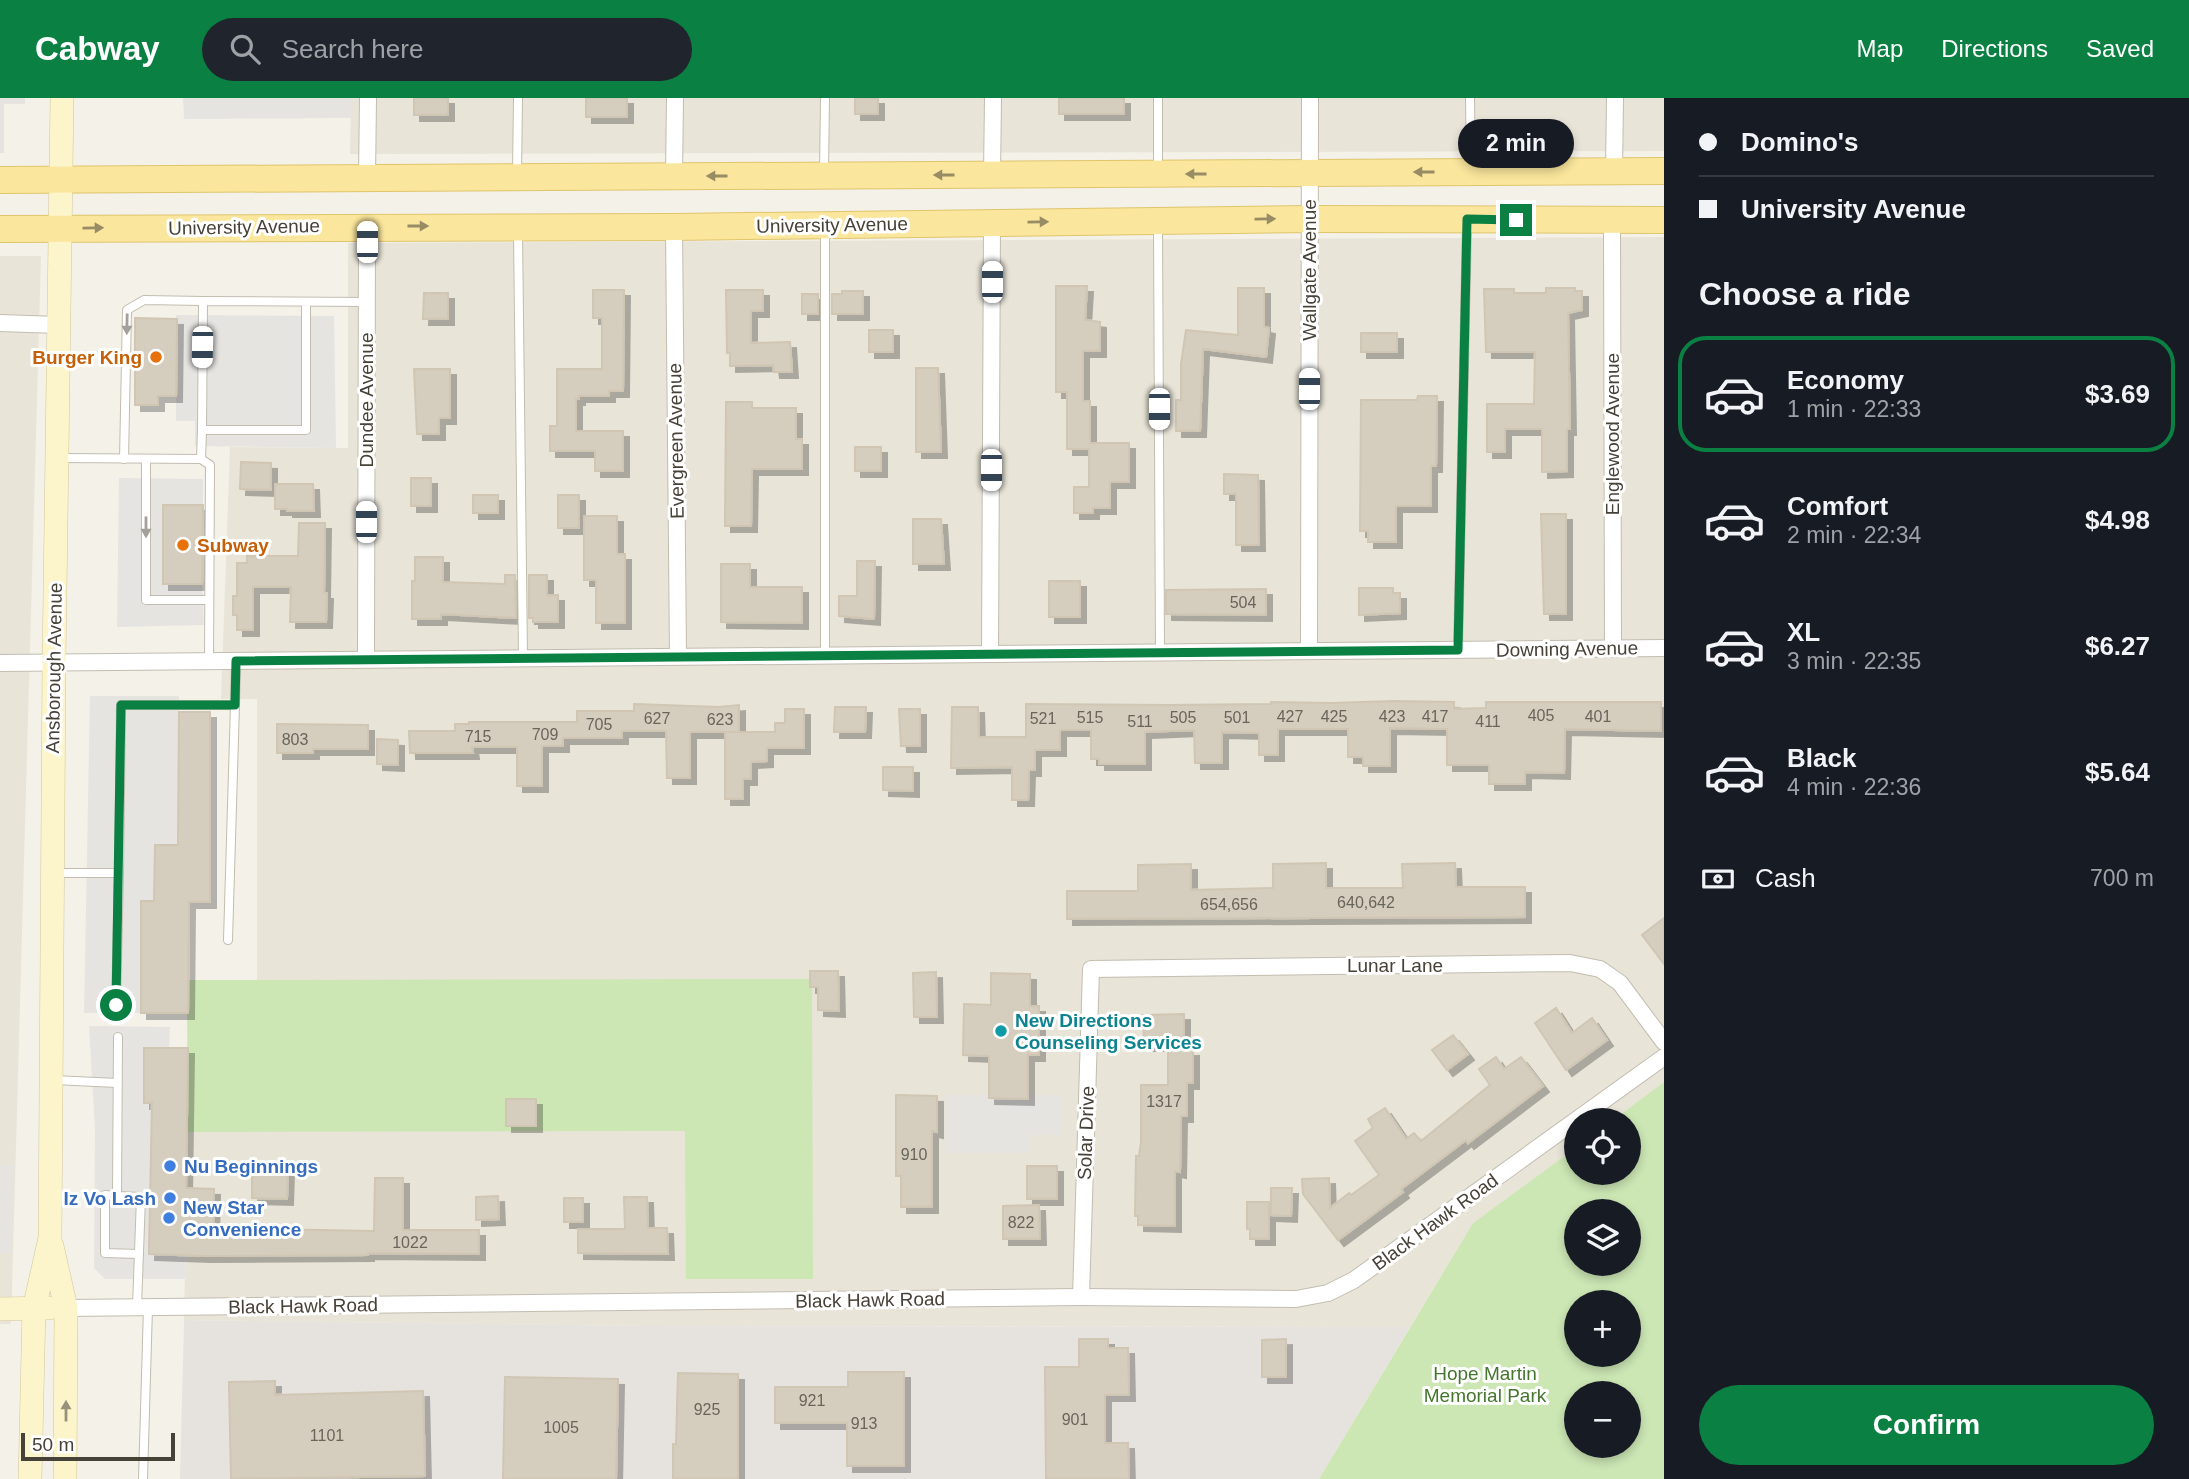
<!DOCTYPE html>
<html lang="en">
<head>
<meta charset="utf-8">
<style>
  body { margin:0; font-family:Arial,sans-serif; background:#20242c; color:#f1f3f6; height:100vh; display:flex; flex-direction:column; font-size:26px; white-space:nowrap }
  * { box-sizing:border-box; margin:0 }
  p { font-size:23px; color:#9ea1a6 }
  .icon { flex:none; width:38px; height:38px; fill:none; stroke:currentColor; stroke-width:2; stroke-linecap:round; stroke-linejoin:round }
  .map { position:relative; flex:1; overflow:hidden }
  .details { display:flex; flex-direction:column; background:#171b24; width:525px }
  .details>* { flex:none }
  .banner { display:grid; align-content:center; height:154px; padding:0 35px; background:#171b24 }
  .fabs { position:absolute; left:1564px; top:1010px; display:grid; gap:14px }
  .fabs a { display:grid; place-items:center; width:77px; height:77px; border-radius:50%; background:#171b24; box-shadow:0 4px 10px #0003; font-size:35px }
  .scale { position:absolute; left:21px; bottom:18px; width:154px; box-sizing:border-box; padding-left:7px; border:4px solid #474238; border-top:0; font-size:19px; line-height:24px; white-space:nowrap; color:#474238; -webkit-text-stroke:5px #fff; paint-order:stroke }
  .end { position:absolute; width:32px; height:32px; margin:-16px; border:9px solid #0b8043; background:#fff; box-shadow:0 0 0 4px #fff }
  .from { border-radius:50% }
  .bubble { position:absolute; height:49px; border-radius:24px; background:#171b24; box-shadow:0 4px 10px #0003; font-size:23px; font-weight:700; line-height:49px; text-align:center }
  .car { position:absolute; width:21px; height:42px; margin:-21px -10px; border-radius:9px; box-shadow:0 0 5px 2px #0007; background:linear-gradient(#fff 24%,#345 0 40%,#fff 0 76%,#345 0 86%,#fff 0) }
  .banner b { display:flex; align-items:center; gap:24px; height:66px; font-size:26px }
  .banner b+b { border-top:2px solid #363941 }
  .banner i { width:18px; height:18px; background:#f1f3f6 }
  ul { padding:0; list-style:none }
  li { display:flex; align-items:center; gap:21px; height:116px; margin:0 14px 10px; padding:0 21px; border:4px solid transparent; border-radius:28px }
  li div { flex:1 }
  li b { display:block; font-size:26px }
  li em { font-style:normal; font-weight:700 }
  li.current { border-color:#0b8043 }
  li>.icon { width:63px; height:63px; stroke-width:1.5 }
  h2 { padding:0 35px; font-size:32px; line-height:84px }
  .pay { display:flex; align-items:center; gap:18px; height:77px; padding:0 35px; font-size:26px }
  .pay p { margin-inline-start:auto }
  .cta { display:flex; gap:14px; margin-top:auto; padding:14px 35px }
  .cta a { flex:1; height:80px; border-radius:42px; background:#0b8043; color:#fff; font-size:28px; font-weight:700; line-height:80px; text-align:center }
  header { display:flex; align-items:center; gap:42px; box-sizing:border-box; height:98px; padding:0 35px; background:#0b8043; color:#fff }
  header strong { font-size:33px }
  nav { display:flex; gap:38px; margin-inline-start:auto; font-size:24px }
  .search { width:490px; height:63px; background:#20242c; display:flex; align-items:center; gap:18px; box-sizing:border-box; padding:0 24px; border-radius:38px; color:#9ea1a6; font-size:26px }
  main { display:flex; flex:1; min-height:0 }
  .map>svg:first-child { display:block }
</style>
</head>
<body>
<header>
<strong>Cabway</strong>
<div class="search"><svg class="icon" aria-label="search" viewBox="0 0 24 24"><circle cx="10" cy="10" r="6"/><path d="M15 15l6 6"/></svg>Search here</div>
<nav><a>Map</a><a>Directions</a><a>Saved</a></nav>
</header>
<main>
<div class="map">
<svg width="1664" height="1381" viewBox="0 0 1664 1381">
  <defs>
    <filter id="shadow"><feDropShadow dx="6" dy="6" stdDeviation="0" flood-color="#0004"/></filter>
  </defs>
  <rect width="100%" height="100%" fill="#f4f1e9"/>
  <g fill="#e8e4d8">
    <path d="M351,0H1664V53L350,56Z"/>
    <path d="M1664,139V984L1613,1022H1577V1049L1473,1125L1410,1229L649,1228L184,1222L188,1034L187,882H257V601H221L230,349L348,350V145Z"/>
    <path d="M0,158H41L11,1226H0Z"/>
  </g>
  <path fill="#e6e3de" d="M184,1222L649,1228L1410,1229L1319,1381H180Z"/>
  <g fill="#cce6b4" fill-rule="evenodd">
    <path d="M812,881L813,1181H686L685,1033L188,1034L187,882Z"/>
    <path d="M1664,984V1381H1319L1473,1125L1577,1049V1074H1629V1022H1613ZM1577,1113H1629V1166H1577ZM1577,1204H1629V1256H1577ZM1577,1295H1629V1348H1577Z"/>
  </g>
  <g fill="#e5e4e1">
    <path d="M0,0H25V6H4V55H0Z"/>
    <path d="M183,0H351V20L184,21Z"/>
    <path d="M176,217L334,218L336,350L195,348V323H176Z"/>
    <path d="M119,380L203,381V407L163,408V486H202L204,527L117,529Z"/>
    <path d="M90,598H179L178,747H155L154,803L141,804V915H84Z"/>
    <path d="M89,928L170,929L169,950H144V1004L152,1005L149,1155L185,1156V1181H105L94,1170L95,1032Z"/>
    <path d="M945,997H1061V1037H1030V1055H945Z"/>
    <path d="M0,1067H13L12,1155H0Z"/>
  </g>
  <g fill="#d5cebf" stroke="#d0c6b3" stroke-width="2" filter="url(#shadow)">
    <rect x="414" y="0" width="34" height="17"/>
    <rect x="586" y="0" width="41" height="19"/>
    <rect x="855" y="0" width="23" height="16"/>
    <rect x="1059" y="0" width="65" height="16"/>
    <path d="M1056,188H1087L1085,222L1100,224V253H1083V303H1090V345H1129V384H1110V410H1093V415H1074V389H1089V351H1067V294H1056Z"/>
    <path d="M1238,190H1264V229L1269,230L1266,259L1203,251L1200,333H1176V302H1181V266L1186,232L1238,237Z"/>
    <path d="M1546,190H1575V193H1582V212L1568,215L1570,331H1567V373L1542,374V331H1505V354H1487V306H1534L1535,254H1486L1484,191H1514V195H1546Z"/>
    <path d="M593,192H624L623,293H609V298H579V301H576V333H623V373H595V353H550V328H557V271H602V220H593Z"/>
    <path d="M726,192H763V213H751V245L790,244L792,274H774L773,267L730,268V255H727Z"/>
    <path d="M842,193H863V216H832V196H842Z"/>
    <path d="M424,195H448V221H423Z"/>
    <rect x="802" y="196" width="16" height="20"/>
    <path d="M135,220L177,221L176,298H158V307H135Z"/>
    <rect x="869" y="232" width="24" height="22"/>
    <rect x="1361" y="235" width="36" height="19"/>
    <path d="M916,270H938L941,354H916Z"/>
    <path d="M414,271H450V320H439V336H417Z"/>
    <path d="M1418,298H1437L1436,368H1431V408H1396V444H1368V433H1360L1361,302H1417Z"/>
    <path d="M726,304H752V310H796V341H802V371H752L751,428H725Z"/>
    <rect x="855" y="349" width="26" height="24"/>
    <path d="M241,364L271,365V392L240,391Z"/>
    <path d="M1224,376L1258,377L1259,447H1236V396H1224Z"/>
    <rect x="411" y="380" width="20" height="28"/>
    <path d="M275,386H313L314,413H287V411H275Z"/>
    <rect x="473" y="397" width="25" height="18"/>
    <rect x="558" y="397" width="21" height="33"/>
    <path d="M163,407H203L202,486H163Z"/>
    <path d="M1541,416H1566V516H1544Z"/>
    <path d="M584,418H617V456H625V525H596V482H584Z"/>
    <path d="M913,421H941L944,466H913Z"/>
    <path d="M299,425H325L324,495H327L326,524H290L291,489H253V532H237V517H233V498H237V465H247V458H298Z"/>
    <path d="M415,459H443V484L505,486V477H515L516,520L441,516V521H412V483H415Z"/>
    <path d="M857,463H875L874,521L839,518V498H857Z"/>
    <path d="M721,466H750V489H802V525L721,524Z"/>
    <path d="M529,477H547V497H558V524H533V520H529Z"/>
    <rect x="1049" y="483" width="31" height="36"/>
    <path d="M1359,490H1393V495H1400V515L1359,517Z"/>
    <path d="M1266,491V517L1166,516V492Z"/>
    <path d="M1393,603L1454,604V611L1486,610V604H1661V633L1565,631L1564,675L1525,674V686H1489V667H1447V631L1390,630V668H1363V659H1348V631H1278V657H1259V635L1222,634V665H1195L1194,632L1145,634V666H1099V661H1091V632H1060V652H1035V672H1029L1028,702H1012V669L951,670L952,609H978L979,639H1026V606L1167,607L1271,606V604L1332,605Z"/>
    <path d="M634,606L719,609L739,607V634H690V680H667L666,633H622V640H563V648H542V688H517V649H472L473,655H410L409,633H455V626H469V624H577V613H634Z"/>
    <path d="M835,609H866L865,634H834Z"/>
    <path d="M785,611H804V650H767V663L751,664V681H743V701H725V634H775V625H785Z"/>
    <path d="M899,611H920V648H901Z"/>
    <path d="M179,614H210V804H189L188,915H141V803H154L155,747H178Z"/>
    <path d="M277,626L368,627V651H313V655H277Z"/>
    <path d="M377,641L398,642V667L377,666Z"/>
    <path d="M883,669H913V693L883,692Z"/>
    <path d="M1326,765V790H1403L1402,766L1455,765L1456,789H1525V819L1067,821V793H1138V767L1191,766V792L1273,790V766Z"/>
    <path d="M1664,820V866L1642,837Z"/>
    <path d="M810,873H838L839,913L818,912V889H810Z"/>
    <path d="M936,874L937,919H914L913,875Z"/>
    <path d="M991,875L1030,876V908H1039V957H1028V1001L989,1000V958L963,957L964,906L991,907Z"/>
    <path d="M1556,910L1572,935L1592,920L1607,942L1566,972L1535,925Z"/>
    <path d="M1184,916V952H1193V985H1187V1018H1181L1180,1074L1175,1073V1128L1138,1127V1118H1135L1136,1058H1139L1141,1044V987H1168V947H1144L1143,917Z"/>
    <path d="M1453,937L1468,956L1447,972L1432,952Z"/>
    <path d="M144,950H188L186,1090L214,1091L213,1134L264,1133V1131L374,1133L375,1080H403V1132H479V1156L368,1155V1157L205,1158L149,1156L152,1005H144Z"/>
    <path d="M1496,959L1504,971L1521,959L1543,988L1468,1045L1466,1042L1401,1091L1403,1094L1338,1142L1303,1096L1302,1081L1329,1080L1330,1110L1349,1095L1351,1097L1379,1077L1355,1043L1373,1030L1368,1021L1385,1010L1406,1041L1414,1035L1421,1043L1490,987L1479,971Z"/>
    <path d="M896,997L937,998V1034L932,1033V1109H901V1078H896Z"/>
    <rect x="506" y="1001" width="30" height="27"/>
    <rect x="1027" y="1068" width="30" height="33"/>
    <path d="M252,1069H288L287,1101L252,1100Z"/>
    <path d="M1271,1090H1292L1291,1118L1271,1117Z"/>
    <path d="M498,1098L499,1121L476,1122V1099Z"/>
    <path d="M624,1099H647L648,1130H667L668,1156L578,1155V1131H625Z"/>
    <rect x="564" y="1100" width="19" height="24"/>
    <path d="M1247,1104H1269V1141H1250V1131H1247Z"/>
    <path d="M1039,1107L1040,1141H1003V1108Z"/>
    <path d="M1079,1241H1108V1250H1128L1129,1297H1105V1345H1128L1129,1381H1046L1045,1269H1079Z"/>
    <path d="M1286,1241V1279H1262V1242Z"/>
    <path d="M848,1274H904V1368H847V1325H775V1289H848Z"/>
    <path d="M678,1275L738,1276V1381H673V1346H676Z"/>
    <path d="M505,1279L618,1281L616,1381H503Z"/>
    <path d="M275,1283V1297L423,1293L425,1378L231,1381L229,1284Z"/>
  </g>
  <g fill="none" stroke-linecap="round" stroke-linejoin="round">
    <g stroke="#c2bdaf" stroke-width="10">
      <g id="lane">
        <path d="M1158,0V73"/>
        <path d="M1470,0L1471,71"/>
        <path d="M824,74L825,0"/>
        <path d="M517,76L518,0"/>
        <path d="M1158,126L1160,554"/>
        <path d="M825,130V557"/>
        <path d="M518,135L523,559"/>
        <path d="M306,204V332H202L203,203L367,204"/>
        <path d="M60,360L201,361L210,367L209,563"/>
        <path d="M124,361L127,212L144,202L203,203"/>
        <path d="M146,361V502H209"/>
        <path d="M201,361L202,332"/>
        <path d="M1458,552L1467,124"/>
        <path d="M55,775H119L121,607H235L236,563"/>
        <path d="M228,842L235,607"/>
        <path d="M116,907L119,775"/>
        <path d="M118,939L117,1098L141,1099L137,1209"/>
        <path d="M54,982L117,985"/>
        <path d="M117,1098L105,1097V1155L139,1156"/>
        <path d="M143,1381L148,1209"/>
      </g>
    </g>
    <g stroke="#c2bdaf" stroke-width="18">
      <g id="street">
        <path d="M1614,73L1615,0"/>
        <path d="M992,77L993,0"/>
        <path d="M674,79L675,0"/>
        <path d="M367,80L368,0"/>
        <path d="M1612,122L1613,551"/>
        <path d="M674,129L678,558"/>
        <path d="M0,225L58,227"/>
        <path d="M1309,553L1310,0"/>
        <path d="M990,556L992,125"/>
        <path d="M366,560L367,128"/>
        <path d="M0,565L1664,550"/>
        <path d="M1081,1199L1091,871L1570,865L1600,871L1620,885L1664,944"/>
        <path d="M66,1210L1081,1199L1296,1201L1328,1195L1354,1182L1664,959"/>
      </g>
    </g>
    <g stroke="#d2c79b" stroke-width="24">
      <g id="secondary">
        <path d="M52,1148L66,1210L65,1381"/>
        <path d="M0,1211L49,1210"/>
        <path d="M30,1381L34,1211L50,1140L54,565L62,0"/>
      </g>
    </g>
    <g stroke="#dfc56c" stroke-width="28">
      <g id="primary">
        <path d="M0,82L1664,73"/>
        <path d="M0,131L674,129L1309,121L1664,122"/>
      </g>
    </g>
    <use href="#lane" stroke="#fff" stroke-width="8"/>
    <use href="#street" stroke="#fff" stroke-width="16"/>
    <use href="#secondary" stroke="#fcf4cb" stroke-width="23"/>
    <use href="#primary" stroke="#fae69c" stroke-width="26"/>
  </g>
  <defs><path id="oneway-solid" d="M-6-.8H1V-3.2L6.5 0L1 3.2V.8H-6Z" transform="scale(1.75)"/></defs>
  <g fill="#988c65">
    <use href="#oneway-solid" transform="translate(1424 74) rotate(180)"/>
    <use href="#oneway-solid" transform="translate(1196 76) rotate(180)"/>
    <use href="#oneway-solid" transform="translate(944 77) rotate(180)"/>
    <use href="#oneway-solid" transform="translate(717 78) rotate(180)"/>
    <use href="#oneway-solid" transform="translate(1265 121) rotate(-1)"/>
    <use href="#oneway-solid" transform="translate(1038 124) rotate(-1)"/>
    <use href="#oneway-solid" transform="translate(418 128)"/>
    <use href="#oneway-solid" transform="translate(93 130) rotate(-1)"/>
  </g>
  <g fill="#a3a09c">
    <use href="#oneway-solid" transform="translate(127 226) rotate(91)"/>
    <use href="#oneway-solid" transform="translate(146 429) rotate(90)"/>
  </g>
  <use fill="#98927a" href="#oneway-solid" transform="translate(66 1313) rotate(-90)"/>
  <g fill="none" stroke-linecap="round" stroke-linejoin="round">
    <path stroke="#0b8043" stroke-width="9" d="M116,907L121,607H235L236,563L1458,552L1467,121L1516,122"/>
  </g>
  <g fill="#e8710a" stroke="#fff" stroke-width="2.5">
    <circle cx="156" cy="259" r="7"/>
    <circle cx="183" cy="447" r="7"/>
  </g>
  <circle fill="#0f9aa8" stroke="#fff" stroke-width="2.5" cx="1001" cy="933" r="7"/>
  <g fill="#3f7fe0" stroke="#fff" stroke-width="2.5">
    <circle cx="170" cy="1068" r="7"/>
    <circle cx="170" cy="1100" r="7"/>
    <circle cx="169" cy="1120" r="7"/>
  </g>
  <g text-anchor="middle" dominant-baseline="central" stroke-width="6" stroke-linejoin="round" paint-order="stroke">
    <g font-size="16" fill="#6a655a">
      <text x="1243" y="504">504</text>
      <text x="1541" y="617">405</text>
      <text x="1290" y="618">427</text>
      <text x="1334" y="618">425</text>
      <text x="1392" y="618">423</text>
      <text x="1435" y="618">417</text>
      <text x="1598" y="618">401</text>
      <text x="1090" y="619">515</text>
      <text x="1183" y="619">505</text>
      <text x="1237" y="619">501</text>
      <text x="657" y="620">627</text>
      <text x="1043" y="620">521</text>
      <text x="720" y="621">623</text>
      <text x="1140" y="623">511</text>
      <text x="1488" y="623">411</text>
      <text x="599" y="626">705</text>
      <text x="545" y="636">709</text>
      <text x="478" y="638">715</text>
      <text x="295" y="641">803</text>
      <text x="1366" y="804">640,642</text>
      <text x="1229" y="806">654,656</text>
      <text x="1164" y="1003">1317</text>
      <text x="914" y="1056">910</text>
      <text x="1021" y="1124">822</text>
      <text x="410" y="1144">1022</text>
      <text x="812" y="1302">921</text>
      <text x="707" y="1311">925</text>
      <text x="1075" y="1321">901</text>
      <text x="864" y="1325">913</text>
      <text x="561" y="1329">1005</text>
      <text x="327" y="1337">1101</text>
    </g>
    <g font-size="19" fill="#474238" stroke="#fff">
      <text transform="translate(832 127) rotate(-1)">University Avenue</text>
      <text transform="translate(244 129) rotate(-1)">University Avenue</text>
      <text transform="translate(1309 172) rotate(-90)">Wallgate Avenue</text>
      <text transform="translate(366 302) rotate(-90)">Dundee Avenue</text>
      <text transform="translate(1612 336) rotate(-90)">Englewood Avenue</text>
      <text transform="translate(676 343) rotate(-91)">Evergreen Avenue</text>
      <text transform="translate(1567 551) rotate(-1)">Downing Avenue</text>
      <text transform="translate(54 570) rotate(-89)">Ansborough Avenue</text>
      <text x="1395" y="867">Lunar Lane</text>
      <text transform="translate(1086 1035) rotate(-88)">Solar Drive</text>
      <text transform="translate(1435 1124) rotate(-36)">Black Hawk Road</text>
      <text transform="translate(870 1202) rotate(-1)">Black Hawk Road</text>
      <text transform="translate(303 1208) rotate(-1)">Black Hawk Road</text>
    </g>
    <g font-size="19" font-weight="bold" fill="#c56008" stroke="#fff" text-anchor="end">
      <text x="142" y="259">Burger King</text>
      <text x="197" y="447" text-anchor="start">Subway</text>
    </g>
    <g font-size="19" font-weight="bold" fill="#0d838f" stroke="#fff" text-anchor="start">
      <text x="1015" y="922">New Directions<tspan x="1015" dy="22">Counseling Services</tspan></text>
    </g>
    <g font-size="19" font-weight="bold" fill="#366cbe" stroke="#fff" text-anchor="start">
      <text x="184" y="1068">Nu Beginnings</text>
      <text x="156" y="1100" text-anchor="end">Iz Vo Lash</text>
      <text x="183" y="1109">New Star<tspan x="183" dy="22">Convenience</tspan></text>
    </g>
    <g font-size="19" fill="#44772d" stroke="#fff">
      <text x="1485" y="1275">Hope Martin<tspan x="1485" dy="22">Memorial Park</tspan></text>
    </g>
  </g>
</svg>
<div class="fabs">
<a><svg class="icon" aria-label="locate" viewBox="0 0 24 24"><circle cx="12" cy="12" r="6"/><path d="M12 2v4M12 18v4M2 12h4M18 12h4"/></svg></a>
<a><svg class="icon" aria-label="layers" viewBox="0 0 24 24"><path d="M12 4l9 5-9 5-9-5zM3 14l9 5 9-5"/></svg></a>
<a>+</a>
<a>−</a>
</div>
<div class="scale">50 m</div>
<i class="end from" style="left:116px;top:907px"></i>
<i class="end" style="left:1516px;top:122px"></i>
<div class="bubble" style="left:1458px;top:21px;width:116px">2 min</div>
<i class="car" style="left:367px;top:144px;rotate:0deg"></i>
<i class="car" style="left:992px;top:184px;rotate:0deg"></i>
<i class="car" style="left:202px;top:249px;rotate:181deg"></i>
<i class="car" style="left:1309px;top:291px;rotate:0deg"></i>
<i class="car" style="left:1159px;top:311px;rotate:180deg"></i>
<i class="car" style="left:991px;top:372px;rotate:180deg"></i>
<i class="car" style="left:366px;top:424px;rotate:0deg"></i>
</div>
<section class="details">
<div class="banner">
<b><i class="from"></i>Domino's</b>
<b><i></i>University Avenue</b>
</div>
<h2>Choose a ride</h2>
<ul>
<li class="current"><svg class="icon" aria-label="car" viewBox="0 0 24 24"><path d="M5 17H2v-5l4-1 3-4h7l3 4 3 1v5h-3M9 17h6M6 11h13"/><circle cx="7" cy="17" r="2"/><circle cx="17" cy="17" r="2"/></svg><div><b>Economy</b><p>1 min · 22:33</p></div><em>$3.69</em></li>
<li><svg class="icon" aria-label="car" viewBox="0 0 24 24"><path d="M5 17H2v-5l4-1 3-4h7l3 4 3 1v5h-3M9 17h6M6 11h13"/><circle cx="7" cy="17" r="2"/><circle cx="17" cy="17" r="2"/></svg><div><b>Comfort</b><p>2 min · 22:34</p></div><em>$4.98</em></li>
<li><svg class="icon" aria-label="car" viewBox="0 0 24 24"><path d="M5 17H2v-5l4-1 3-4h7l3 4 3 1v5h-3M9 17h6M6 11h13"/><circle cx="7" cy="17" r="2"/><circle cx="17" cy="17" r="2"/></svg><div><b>XL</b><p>3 min · 22:35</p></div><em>$6.27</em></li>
<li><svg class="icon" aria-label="car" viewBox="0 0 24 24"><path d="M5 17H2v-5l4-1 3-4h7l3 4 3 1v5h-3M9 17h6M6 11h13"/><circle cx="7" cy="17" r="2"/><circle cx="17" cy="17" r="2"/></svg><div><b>Black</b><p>4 min · 22:36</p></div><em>$5.64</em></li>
</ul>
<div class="pay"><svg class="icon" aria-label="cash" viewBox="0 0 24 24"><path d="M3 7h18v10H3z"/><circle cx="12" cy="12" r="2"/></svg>Cash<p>700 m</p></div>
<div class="cta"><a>Confirm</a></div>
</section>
</main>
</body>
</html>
